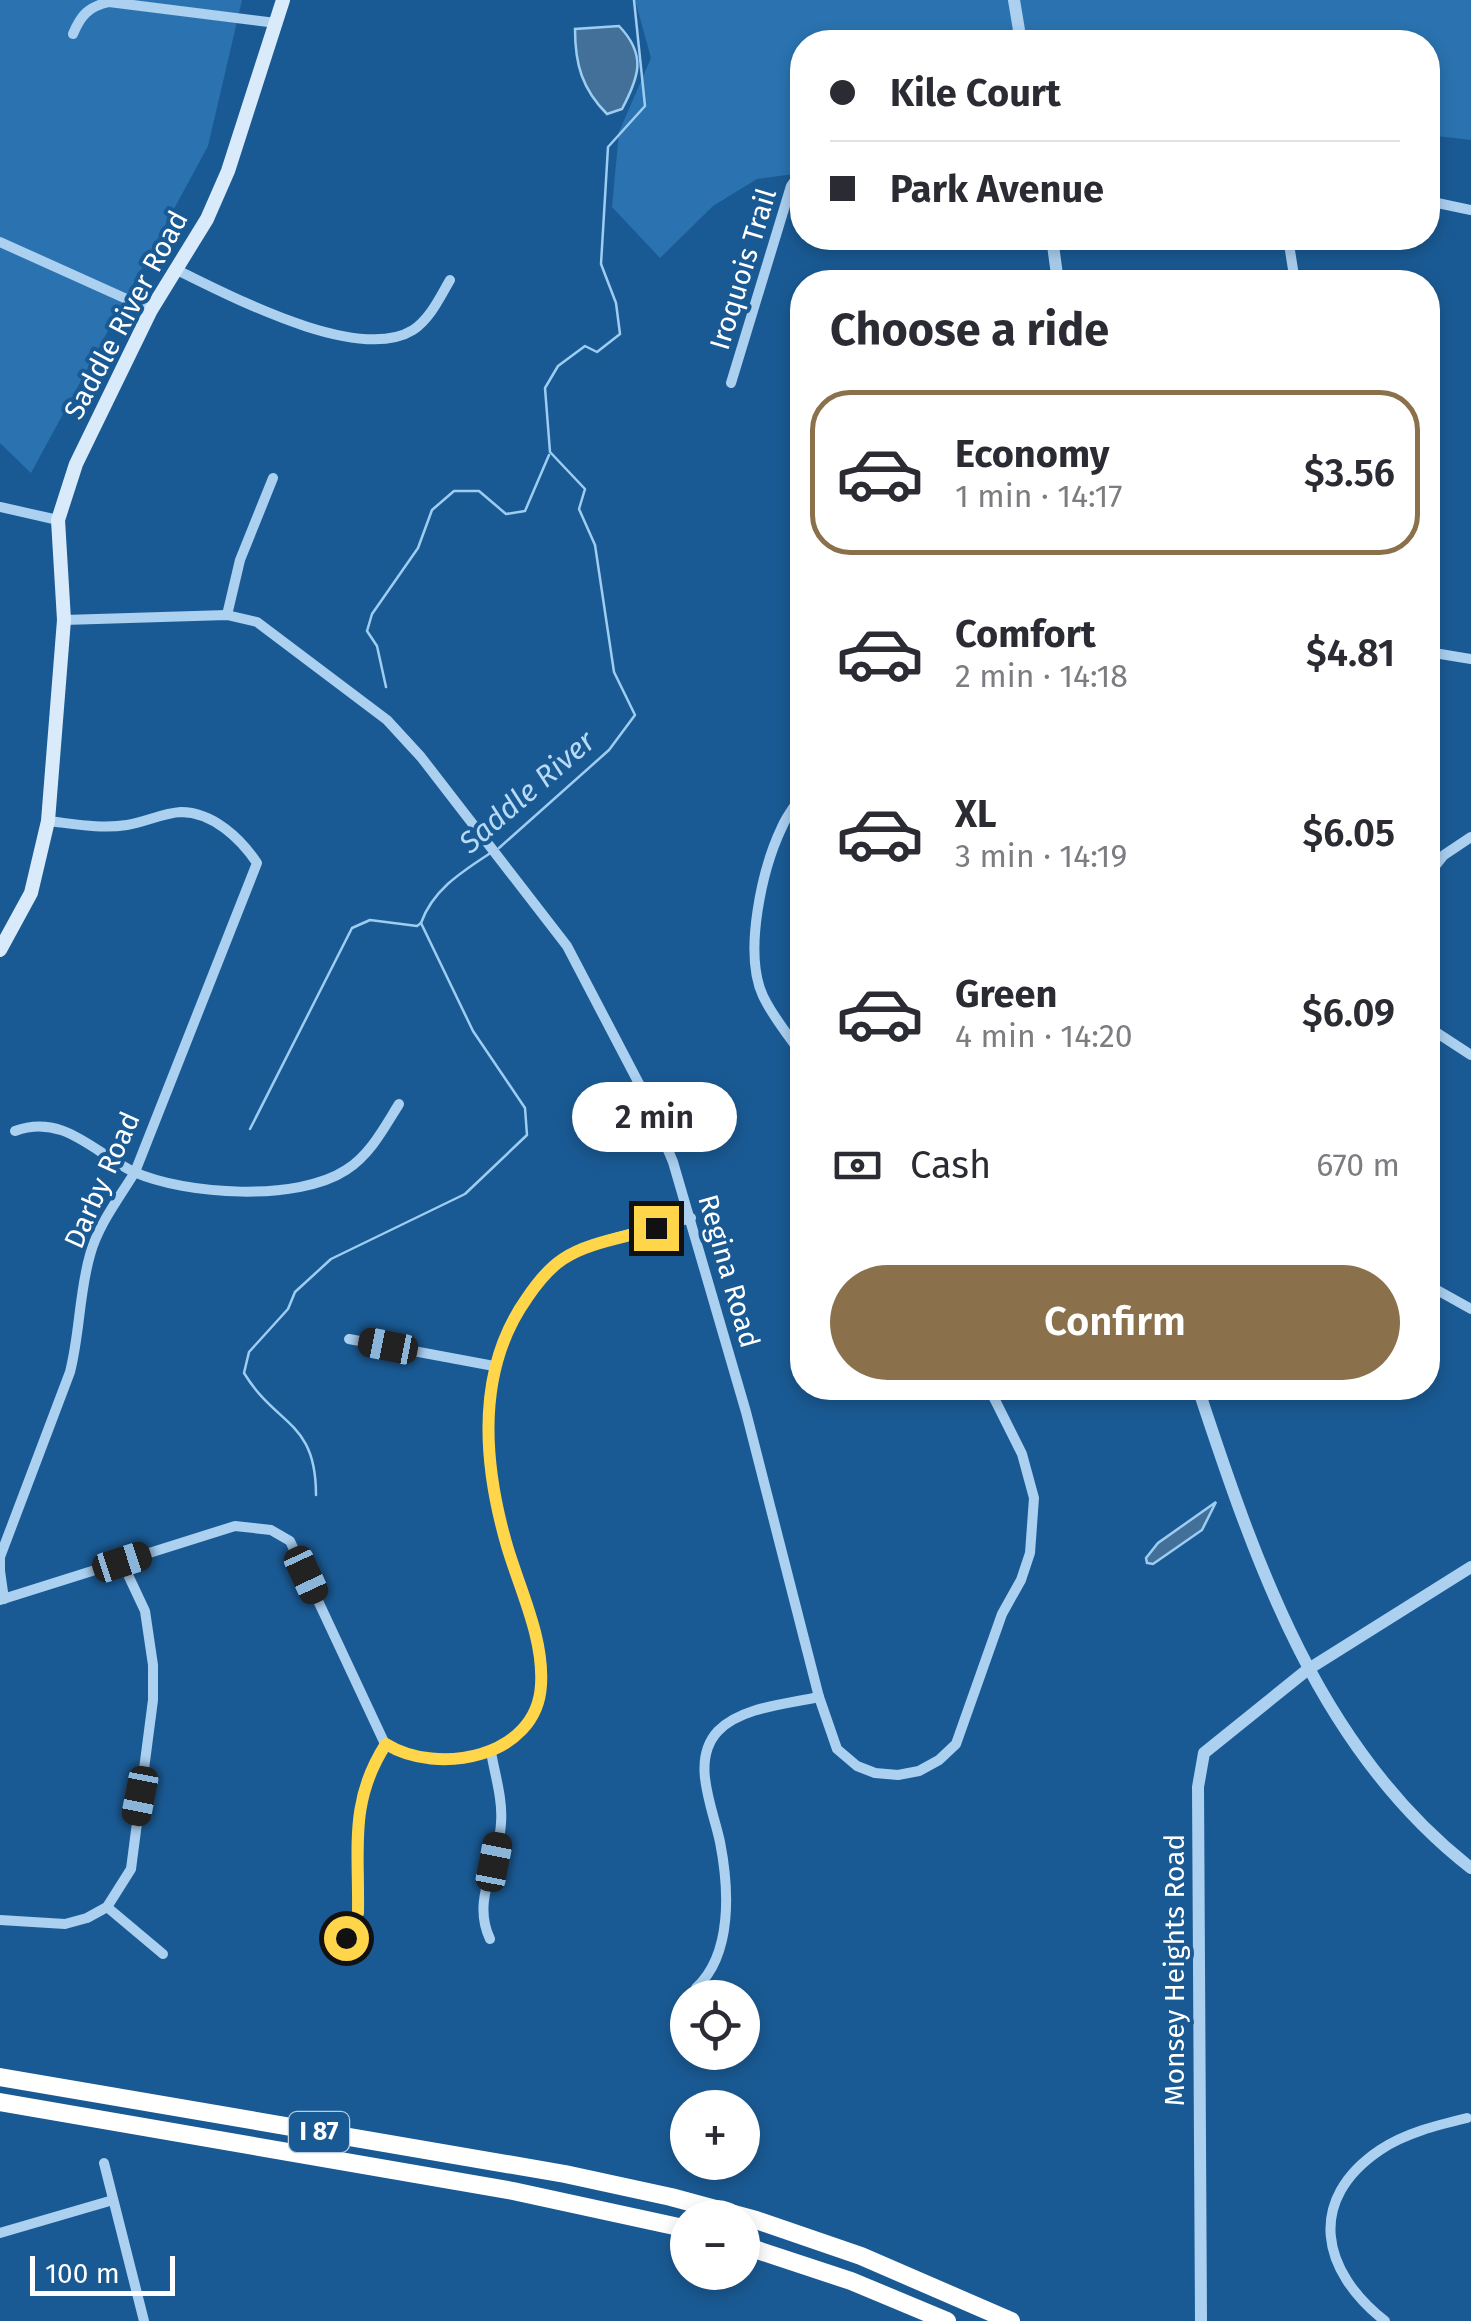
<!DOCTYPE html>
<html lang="en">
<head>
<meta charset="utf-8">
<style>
  body { margin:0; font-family:"Fira Sans",sans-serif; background:#f2f2f3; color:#2b2b33; height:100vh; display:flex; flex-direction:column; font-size:38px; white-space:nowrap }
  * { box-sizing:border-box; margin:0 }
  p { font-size:32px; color:#7c7c81 }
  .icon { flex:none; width:55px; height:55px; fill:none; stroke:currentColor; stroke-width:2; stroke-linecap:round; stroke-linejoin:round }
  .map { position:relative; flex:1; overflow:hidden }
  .sheet { position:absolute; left:790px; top:270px; width:650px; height:1130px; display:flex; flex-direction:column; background:#fff; border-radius:40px; box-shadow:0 5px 15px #0003 }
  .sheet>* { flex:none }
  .hud { position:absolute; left:790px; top:30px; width:650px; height:220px; border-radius:40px; box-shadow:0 5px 15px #0003; display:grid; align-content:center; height:220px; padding:0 40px; background:#fff }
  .fabs { position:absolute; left:670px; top:1980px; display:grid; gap:20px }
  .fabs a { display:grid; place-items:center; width:90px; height:90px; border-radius:50%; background:#fff; box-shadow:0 5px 15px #0003; font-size:50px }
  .scale { position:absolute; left:30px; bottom:25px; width:145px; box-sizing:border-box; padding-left:10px; border:5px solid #fff; border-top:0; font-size:28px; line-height:35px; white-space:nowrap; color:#fff; -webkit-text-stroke:8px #1a5a94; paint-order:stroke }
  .end { position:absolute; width:45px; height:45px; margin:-22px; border:12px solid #ffd54a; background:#111; box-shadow:0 0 0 5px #111 }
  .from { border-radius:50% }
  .bubble { position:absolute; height:70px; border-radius:35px; background:#fff; box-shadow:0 5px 15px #0003; font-size:32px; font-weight:600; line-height:70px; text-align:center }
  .car { position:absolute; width:30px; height:60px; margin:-30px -15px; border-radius:12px; box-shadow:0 0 8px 2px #0007; background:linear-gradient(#222 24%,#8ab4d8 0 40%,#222 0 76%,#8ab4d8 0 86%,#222 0) }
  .hud b { display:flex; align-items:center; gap:35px; height:95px; font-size:38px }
  .hud b+b { border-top:2px solid #e1e1e2 }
  .hud i { width:25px; height:25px; background:#2b2b33 }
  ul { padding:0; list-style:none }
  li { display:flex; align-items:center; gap:30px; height:165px; margin:0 20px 15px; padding:0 20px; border:5px solid transparent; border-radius:40px }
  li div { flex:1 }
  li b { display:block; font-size:38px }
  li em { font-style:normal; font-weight:600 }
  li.selected { border-color:#8a714c }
  li>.icon { width:90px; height:90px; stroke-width:1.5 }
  h2 { padding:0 40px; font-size:45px; line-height:120px }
  .pay { display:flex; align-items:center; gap:25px; height:110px; padding:0 40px; font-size:38px }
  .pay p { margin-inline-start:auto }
  .action { display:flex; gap:20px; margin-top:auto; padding:20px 40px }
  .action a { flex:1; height:115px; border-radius:60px; background:#8a714c; color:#fff; font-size:40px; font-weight:600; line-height:115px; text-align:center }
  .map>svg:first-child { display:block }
</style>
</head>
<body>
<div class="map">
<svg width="1471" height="2321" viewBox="0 0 1471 2321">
  <rect width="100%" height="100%" fill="#1a5a94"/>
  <g fill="#2a73b0">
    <path d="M0,0H242L208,146L31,473L0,443Z"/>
    <path d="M635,0H1471V140L1428,135V42H802V173L757,179L713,206L660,258L612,207L619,132L651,58Z"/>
  </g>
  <g fill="#437099" stroke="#9ecdf2" stroke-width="2.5">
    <path d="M619,26C647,55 639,77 622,109L607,114C582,89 575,64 575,29Z"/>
    <path d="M1216,1502L1202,1530L1153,1564L1147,1563L1146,1558L1158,1543Z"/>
  </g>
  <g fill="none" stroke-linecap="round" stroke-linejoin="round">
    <g stroke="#9ecdf2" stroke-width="2.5">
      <path d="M386,687L377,646L367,631L372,614L418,548L432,510L454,491H479L506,514L525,511L549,455"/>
      <path d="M499,848L609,750L635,715L614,672L595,545L579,509L585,489L550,452L545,388L558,366L585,346L597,352L620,334L616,303L601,264L608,147L645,106L634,0"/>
      <path d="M250,1129L352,928L370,920L417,926L421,923"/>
      <path d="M316,1495C316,1420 277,1427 244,1373L249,1352L288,1309L295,1292L331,1259L465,1194L527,1135L525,1108L473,1031L421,923C433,889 463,871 492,852"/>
    </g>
    <g stroke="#abd0f0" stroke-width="10">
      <path d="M73,34C81,15 88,7 109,2L276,23"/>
      <path d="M1428,201L1471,210"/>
      <path d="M1288,238L1295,282"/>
      <path d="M0,242L151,310"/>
      <path d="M177,270C231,296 358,364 413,330C430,319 440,297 450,280"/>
      <path d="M731,383L791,186L802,170"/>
      <path d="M0,507L58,520"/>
      <path d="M227,615L240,560L273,478"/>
      <path d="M64,620L227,615L257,622L387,720L421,757L567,946L646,1097L673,1162L746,1412L819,1697L837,1749L857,1766L875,1773L898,1775L919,1771L939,1760L956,1744L1002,1614L1021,1580L1030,1553L1034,1498L1022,1454L989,1388"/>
      <path d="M1428,652L1471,659"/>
      <path d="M802,794C796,805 787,815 782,827C762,869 743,953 763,996C773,1017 789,1036 802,1055"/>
      <path d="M1428,875L1444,855L1471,837"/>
      <path d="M1428,1027L1471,1055"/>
      <path d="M15,1131C64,1113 94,1153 134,1172C186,1195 297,1202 346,1170C370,1155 384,1128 399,1104"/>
      <path d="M1428,1285L1471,1309"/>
      <path d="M349,1339L494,1366"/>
      <path d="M0,1571V1557L70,1372C80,1333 79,1293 90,1255C98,1225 119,1198 135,1172L257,863C241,839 213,812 181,812C163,813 145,822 127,825C101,829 75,824 48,821"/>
      <path d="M0,1571L4,1599"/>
      <path d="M0,1600L235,1526L271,1530L290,1541L385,1744C437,1775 536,1759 541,1686C545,1639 520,1591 507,1547C484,1465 474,1372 526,1299C537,1283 550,1265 568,1256C605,1237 651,1230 691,1218"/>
      <path d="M107,1907L163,1954"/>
      <path d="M0,1920L65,1924L87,1918L107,1907L131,1869L153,1700V1665L145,1611L122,1562"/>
      <path d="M346,1938L354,1927L359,1912C359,1847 350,1801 385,1744"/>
      <path d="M490,1939C471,1899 499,1865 501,1823C503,1800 495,1775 491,1752"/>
      <path d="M696,1988C733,1954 729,1888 720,1842C713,1808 690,1761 718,1731C741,1707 787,1704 819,1697"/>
      <path d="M104,2163L144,2321"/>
      <path d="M0,2233L113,2200"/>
      <path d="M1385,2321C1321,2271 1306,2200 1380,2150C1405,2133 1438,2125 1467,2118"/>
    </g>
    <g stroke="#abd0f0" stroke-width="12">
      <path d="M1014,0L1021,42"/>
      <path d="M1052,238L1058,282"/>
      <path d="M1198,1388C1256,1564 1319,1750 1471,1868"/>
      <path d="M1201,2321L1198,1787L1204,1753L1307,1670L1471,1567"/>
    </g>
    <path stroke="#d9ebfb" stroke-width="14" d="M0,950L31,893L48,821L64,620L58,520L76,464L151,310L207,219L228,171L283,0"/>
    <g stroke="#fff" stroke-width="18">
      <path d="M0,2077L565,2174L671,2197L756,2220L861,2256L1011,2321"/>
      <path d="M0,2102L513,2191L688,2229"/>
      <path d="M742,2245L851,2281L947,2321"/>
    </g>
  </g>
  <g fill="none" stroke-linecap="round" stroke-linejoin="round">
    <path stroke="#ffd54a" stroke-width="12" d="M346,1938L354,1927L358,1912C359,1848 349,1801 386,1744C437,1776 537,1758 541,1685C544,1638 520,1590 507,1546C483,1463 475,1371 527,1298C537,1283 548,1269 563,1259C588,1242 628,1237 656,1228"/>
  </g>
  <g text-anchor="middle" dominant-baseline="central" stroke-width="8" stroke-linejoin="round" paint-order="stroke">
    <rect fill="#1a5a94" stroke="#bacedf" stroke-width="2.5" x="289" y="2112" width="60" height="40" rx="8"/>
    <g font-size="25" font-weight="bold" fill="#fff">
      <text x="319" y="2132">I 87</text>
    </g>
    <g font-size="28" fill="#fff" stroke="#1a5a94">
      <text transform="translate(743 269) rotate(-73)">Iroquois Trail</text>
      <text transform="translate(126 315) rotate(-62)">Saddle River Road</text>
      <text transform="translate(102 1180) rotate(-66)">Darby Road</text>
      <text transform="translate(729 1271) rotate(74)">Regina Road</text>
      <text transform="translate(1174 1970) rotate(-90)">Monsey Heights Road</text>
    </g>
    <g font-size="30" font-style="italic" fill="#b7daf6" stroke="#1a5a94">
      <text transform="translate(527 792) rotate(-41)">Saddle River</text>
    </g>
  </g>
</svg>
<div class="fabs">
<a><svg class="icon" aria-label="locate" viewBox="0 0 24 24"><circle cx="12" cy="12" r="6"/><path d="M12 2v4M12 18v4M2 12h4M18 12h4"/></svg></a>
<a>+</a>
<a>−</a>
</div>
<div class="scale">100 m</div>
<i class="end from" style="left:346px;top:1938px"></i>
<i class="end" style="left:656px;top:1228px"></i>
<div class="bubble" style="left:572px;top:1082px;width:165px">2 min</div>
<i class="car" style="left:388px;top:1346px;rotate:281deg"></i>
<i class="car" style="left:122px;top:1562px;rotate:72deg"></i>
<i class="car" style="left:306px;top:1575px;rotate:155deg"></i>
<i class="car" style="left:140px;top:1796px;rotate:191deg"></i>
<i class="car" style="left:494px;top:1862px;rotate:11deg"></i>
<div class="hud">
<b><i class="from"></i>Kile Court</b>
<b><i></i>Park Avenue</b>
</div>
<section class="sheet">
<h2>Choose a ride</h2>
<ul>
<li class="selected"><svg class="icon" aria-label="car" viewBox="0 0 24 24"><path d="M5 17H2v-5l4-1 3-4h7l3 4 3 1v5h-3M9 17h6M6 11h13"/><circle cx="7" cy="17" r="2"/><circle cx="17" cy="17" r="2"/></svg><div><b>Economy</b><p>1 min · 14:17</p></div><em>$3.56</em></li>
<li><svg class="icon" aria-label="car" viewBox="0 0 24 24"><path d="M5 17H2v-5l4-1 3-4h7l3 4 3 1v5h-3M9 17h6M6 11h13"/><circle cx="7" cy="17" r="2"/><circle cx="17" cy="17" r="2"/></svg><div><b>Comfort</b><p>2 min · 14:18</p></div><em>$4.81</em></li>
<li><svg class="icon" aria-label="car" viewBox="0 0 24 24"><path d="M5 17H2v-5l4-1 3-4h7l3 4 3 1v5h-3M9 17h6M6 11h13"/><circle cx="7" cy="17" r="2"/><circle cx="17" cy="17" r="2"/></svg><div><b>XL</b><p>3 min · 14:19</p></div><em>$6.05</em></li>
<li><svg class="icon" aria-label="car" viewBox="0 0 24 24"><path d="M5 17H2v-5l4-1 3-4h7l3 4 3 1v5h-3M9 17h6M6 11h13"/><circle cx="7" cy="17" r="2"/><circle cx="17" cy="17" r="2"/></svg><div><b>Green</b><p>4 min · 14:20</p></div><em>$6.09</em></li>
</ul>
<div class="pay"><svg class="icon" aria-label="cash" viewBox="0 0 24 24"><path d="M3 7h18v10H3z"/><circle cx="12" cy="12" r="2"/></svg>Cash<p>670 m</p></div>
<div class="action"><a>Confirm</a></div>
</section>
</div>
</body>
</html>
